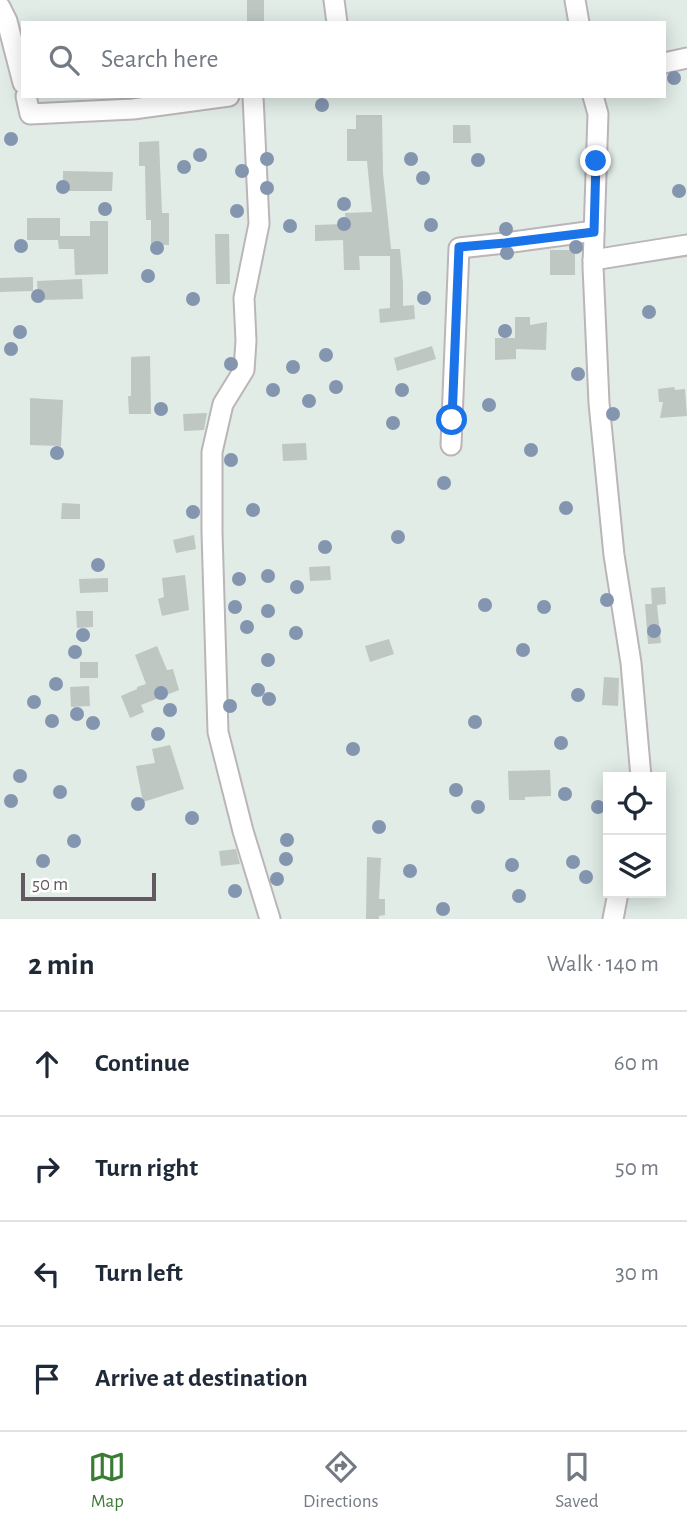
<!DOCTYPE html>
<html lang="en">
<head>
<meta charset="utf-8">
<style>
  body { margin:0; font-family:"Alegreya Sans",sans-serif; background:#f2f2f3; color:#1f2937 }
  .controls { position:absolute; right:21px; bottom:21px; display:grid; overflow:hidden; border-radius:0px; box-shadow:0 4px 18px #0003 }
  .controls button { width:63px; height:63px; display:grid; place-items:center; padding:0; border:0; border-bottom:2px solid #e0e1e3; background:#fff; color:#1f2937; font:35px sans-serif }
  .scale { position:absolute; left:21px; bottom:18px; width:135px; box-sizing:border-box; padding-left:7px; border:4px solid #625a60; border-top:0; font-size:19px; line-height:24px; white-space:nowrap; color:#625a60; -webkit-text-stroke:5px #fff; paint-order:stroke }
  .stop { position:absolute; width:21px; height:21px; margin:-16px; border:5px solid #1a73e8; border-radius:50%; background:#fff }
  .stop.end { background:#1a73e8; border-color:#fff; box-shadow:0 2px 7px #0008 }
  .list { margin:0; padding:0; list-style:none }
  h2 { display:flex; justify-content:space-between; align-items:center; height:91px; margin:0; padding:0 28px; font-size:30px }
  h2 small { font-size:23px; font-weight:400; color:#747a83 }
  .list li { display:grid; grid-template-columns:46px 1fr auto; gap:21px; align-items:center; box-sizing:border-box; height:105px; padding:0 28px; border-top:2px solid #e0e1e3 }
  .list b { display:block; font-size:26px; white-space:nowrap }
  .list em { font-size:23px; font-style:normal; color:#747a83 }
  .icon { flex:none; width:38px; height:38px; fill:none; stroke:currentColor; stroke-width:2; stroke-linecap:round; stroke-linejoin:round }
  .map { position:relative; flex:none; width:687px; height:919px; overflow:hidden }
  .search { position:absolute; background:#fff; box-shadow:0 4px 18px #0003; left:21px; right:21px; top:21px; height:77px; display:flex; align-items:center; gap:18px; box-sizing:border-box; padding:0 24px; border-radius:0px; color:#747a83; font-size:26px }
  .sheet { height:511px; background:#fff }
  nav { display:flex; justify-content:space-around; align-items:center; box-sizing:border-box; height:98px; border-top:2px solid #e0e1e3; background:#fff; font-size:19px; color:#747a83 }
  nav a { display:grid; justify-items:center; gap:4px }
  nav .on { color:#3b7c35 }
  .map>svg:first-child { display:block }
  .building { fill:#bec7c2 }
  .lines { fill:none; stroke-linecap:round; stroke-linejoin:round }
  .minor-casing { stroke:#bbb4b9; stroke-width:23 }
  .minor { stroke:#fff; stroke-width:19 }
  .tree { fill:#8495b0 }
  .route { stroke:#1a73e8; stroke-width:9 }
</style>
</head>
<body>
<div class="map">
<svg width="687" height="919" viewBox="0 0 687 919">
  <rect width="100%" height="100%" fill="#e1ece6"/>
  <g class="building">
    <rect x="247" y="0" width="17" height="23"/>
    <path d="M356,115H382L383,173L391,249H400L403,283V306L414,305L415,319L380,323L379,309L390,308V256H359L360,270H344L343,240L315,241V225L346,224L345,213L372,212L367,161H347V129H356Z"/>
    <path d="M453,125H470L471,143H453Z"/>
    <path d="M159,141L162,213H169V245H151V220H146L145,166H139V142Z"/>
    <path d="M63,171L113,172L112,191H63Z"/>
    <path d="M27,218H60V236H90V221H108V274L75,275L74,249H59L58,240H27Z"/>
    <path d="M215,234H229L230,284H216Z"/>
    <rect x="550" y="250" width="25" height="25"/>
    <path d="M33,277V291L0,292V278Z"/>
    <path d="M82,279L83,299L38,300L37,281Z"/>
    <path d="M515,317H530V325L547,322L546,350L516,349V359L495,360V338H515Z"/>
    <path d="M432,346L436,359L397,371L394,358Z"/>
    <path d="M150,356L151,414H129L128,396H131V357Z"/>
    <path d="M674,387L675,390L685,389L687,416L660,418L663,402H659L658,389Z"/>
    <path d="M30,398L63,400L61,446L30,445Z"/>
    <path d="M207,413L204,430L184,431L183,414Z"/>
    <path d="M306,443L307,460L283,461L282,444Z"/>
    <path d="M62,503L80,504V519H61Z"/>
    <path d="M194,535L196,549L176,553L173,540Z"/>
    <path d="M330,566L331,580L310,581L309,567Z"/>
    <path d="M185,575L189,610L162,616L158,599L164,597L162,578Z"/>
    <path d="M108,578V592L80,593L79,579Z"/>
    <path d="M665,587L666,604L657,605L661,643L648,644L645,604H652L651,588Z"/>
    <path d="M76,611H93V627L77,628Z"/>
    <path d="M389,639L394,654L370,662L365,646Z"/>
    <path d="M157,646L167,670L173,669L179,690L141,705L144,712L130,718L121,696L137,689V687L146,684L135,655Z"/>
    <rect x="80" y="662" width="18" height="16"/>
    <path d="M604,677L619,678L618,706L602,705Z"/>
    <path d="M89,686L90,706L71,707L70,687Z"/>
    <path d="M170,745L184,789L143,802L136,766L155,763L152,749Z"/>
    <path d="M550,770L551,796L525,797V800H509L508,771Z"/>
    <path d="M236,849L240,864L221,866L219,851Z"/>
    <path d="M367,857L381,858L379,899H385V915L379,916V919H366Z"/>
  </g>
  <g class="lines">
    <g class="minor-casing">
      <g id="minor">
        <path d="M334,0L337,23"/>
        <path d="M575,0L579,23"/>
        <path d="M0,7L7,21L23,83"/>
        <path d="M664,63L687,58"/>
        <path d="M26,96L30,114L133,109L229,96"/>
        <path d="M253,96L259,224L244,298L246,341L244,370L223,404L212,452V532L218,732L243,831L270,919"/>
        <path d="M593,96L598,114L593,266L599,403L614,555L631,663L641,777"/>
        <path d="M593,260L687,245"/>
        <path d="M451,445L459,248L505,243L594,231"/>
        <path d="M613,919L618,893"/>
      </g>
    </g>
    <use href="#minor" class="minor"/>
  </g>
  <g class="tree">
    <circle cx="674" cy="78" r="7"/>
    <circle cx="322" cy="105" r="7"/>
    <circle cx="11" cy="139" r="7"/>
    <circle cx="200" cy="155" r="7"/>
    <circle cx="267" cy="159" r="7"/>
    <circle cx="411" cy="159" r="7"/>
    <circle cx="478" cy="160" r="7"/>
    <circle cx="184" cy="167" r="7"/>
    <circle cx="242" cy="171" r="7"/>
    <circle cx="423" cy="178" r="7"/>
    <circle cx="63" cy="187" r="7"/>
    <circle cx="267" cy="188" r="7"/>
    <circle cx="679" cy="191" r="7"/>
    <circle cx="344" cy="204" r="7"/>
    <circle cx="105" cy="209" r="7"/>
    <circle cx="237" cy="211" r="7"/>
    <circle cx="344" cy="224" r="7"/>
    <circle cx="431" cy="225" r="7"/>
    <circle cx="290" cy="226" r="7"/>
    <circle cx="506" cy="229" r="7"/>
    <circle cx="21" cy="246" r="7"/>
    <circle cx="576" cy="247" r="7"/>
    <circle cx="157" cy="248" r="7"/>
    <circle cx="507" cy="253" r="7"/>
    <circle cx="148" cy="276" r="7"/>
    <circle cx="38" cy="296" r="7"/>
    <circle cx="424" cy="298" r="7"/>
    <circle cx="193" cy="299" r="7"/>
    <circle cx="649" cy="312" r="7"/>
    <circle cx="505" cy="331" r="7"/>
    <circle cx="20" cy="332" r="7"/>
    <circle cx="11" cy="349" r="7"/>
    <circle cx="326" cy="355" r="7"/>
    <circle cx="231" cy="364" r="7"/>
    <circle cx="293" cy="367" r="7"/>
    <circle cx="578" cy="374" r="7"/>
    <circle cx="336" cy="387" r="7"/>
    <circle cx="273" cy="390" r="7"/>
    <circle cx="402" cy="390" r="7"/>
    <circle cx="309" cy="401" r="7"/>
    <circle cx="489" cy="405" r="7"/>
    <circle cx="161" cy="409" r="7"/>
    <circle cx="613" cy="414" r="7"/>
    <circle cx="393" cy="423" r="7"/>
    <circle cx="531" cy="450" r="7"/>
    <circle cx="57" cy="453" r="7"/>
    <circle cx="231" cy="460" r="7"/>
    <circle cx="444" cy="483" r="7"/>
    <circle cx="566" cy="508" r="7"/>
    <circle cx="253" cy="510" r="7"/>
    <circle cx="193" cy="512" r="7"/>
    <circle cx="398" cy="537" r="7"/>
    <circle cx="325" cy="547" r="7"/>
    <circle cx="98" cy="565" r="7"/>
    <circle cx="268" cy="576" r="7"/>
    <circle cx="239" cy="579" r="7"/>
    <circle cx="297" cy="587" r="7"/>
    <circle cx="607" cy="600" r="7"/>
    <circle cx="485" cy="605" r="7"/>
    <circle cx="235" cy="607" r="7"/>
    <circle cx="544" cy="607" r="7"/>
    <circle cx="268" cy="611" r="7"/>
    <circle cx="247" cy="627" r="7"/>
    <circle cx="654" cy="631" r="7"/>
    <circle cx="296" cy="633" r="7"/>
    <circle cx="83" cy="635" r="7"/>
    <circle cx="523" cy="650" r="7"/>
    <circle cx="75" cy="652" r="7"/>
    <circle cx="268" cy="660" r="7"/>
    <circle cx="56" cy="684" r="7"/>
    <circle cx="258" cy="690" r="7"/>
    <circle cx="161" cy="693" r="7"/>
    <circle cx="578" cy="695" r="7"/>
    <circle cx="269" cy="699" r="7"/>
    <circle cx="34" cy="702" r="7"/>
    <circle cx="230" cy="706" r="7"/>
    <circle cx="170" cy="710" r="7"/>
    <circle cx="77" cy="714" r="7"/>
    <circle cx="52" cy="721" r="7"/>
    <circle cx="475" cy="722" r="7"/>
    <circle cx="93" cy="723" r="7"/>
    <circle cx="158" cy="734" r="7"/>
    <circle cx="561" cy="743" r="7"/>
    <circle cx="353" cy="749" r="7"/>
    <circle cx="20" cy="776" r="7"/>
    <circle cx="456" cy="790" r="7"/>
    <circle cx="60" cy="792" r="7"/>
    <circle cx="565" cy="794" r="7"/>
    <circle cx="11" cy="801" r="7"/>
    <circle cx="138" cy="804" r="7"/>
    <circle cx="478" cy="807" r="7"/>
    <circle cx="598" cy="807" r="7"/>
    <circle cx="192" cy="818" r="7"/>
    <circle cx="379" cy="827" r="7"/>
    <circle cx="287" cy="840" r="7"/>
    <circle cx="74" cy="841" r="7"/>
    <circle cx="286" cy="859" r="7"/>
    <circle cx="43" cy="861" r="7"/>
    <circle cx="573" cy="862" r="7"/>
    <circle cx="512" cy="865" r="7"/>
    <circle cx="410" cy="871" r="7"/>
    <circle cx="586" cy="877" r="7"/>
    <circle cx="277" cy="879" r="7"/>
    <circle cx="235" cy="891" r="7"/>
    <circle cx="519" cy="896" r="7"/>
    <circle cx="443" cy="909" r="7"/>
  </g>
  <g class="lines">
    <path class="route" d="M452,420L459,247L505,243L594,232L596,161"/>
  </g>
</svg>
<div class="controls">
<button><svg class="icon" aria-label="locate" viewBox="0 0 24 24"><circle cx="12" cy="12" r="6"/><path d="M12 2v4M12 18v4M2 12h4M18 12h4"/></svg></button>
<button><svg class="icon" aria-label="layers" viewBox="0 0 24 24"><path d="M12 4l9 5-9 5-9-5zM3 14l9 5 9-5"/></svg></button>
</div>
<div class="scale">50 m</div>
<div class="stop" style="left:452px;top:420px"></div>
<div class="stop end" style="left:596px;top:161px"></div>
<div class="search"><svg class="icon" aria-label="search" viewBox="0 0 24 24"><circle cx="10" cy="10" r="6"/><path d="M15 15l6 6"/></svg>Search here</div>
</div>
<section class="sheet">
<h2>2 min<small>Walk · 140 m</small></h2>
<ul class="list">
<li><svg class="icon" aria-label="ahead" viewBox="0 0 24 24"><path d="M12 20V5M6 11l6-6 6 6"/></svg><div><b>Continue</b></div><em>60 m</em></li>
<li><svg class="icon" aria-label="right" viewBox="0 0 24 24"><path d="M7 20v-9h11M14 6l5 5-5 5"/></svg><div><b>Turn right</b></div><em>50 m</em></li>
<li><svg class="icon" aria-label="left" viewBox="0 0 24 24"><path d="M17 20v-9H6M10 6l-5 5 5 5"/></svg><div><b>Turn left</b></div><em>30 m</em></li>
<li><svg class="icon" aria-label="arrive" viewBox="0 0 24 24"><path d="M6 21V4h12l-3 4 3 4H6"/></svg><div><b>Arrive at destination</b></div></li>
</ul>
</section>
<nav>
<a class="on"><svg class="icon" aria-label="map" viewBox="0 0 24 24"><path d="M3 6l6-2 6 2 6-2v14l-6 2-6-2-6 2zM9 4v14M15 6v14"/></svg>Map</a>
<a><svg class="icon" aria-label="directions" viewBox="0 0 24 24"><path d="M12 3l9 9-9 9-9-9zM9 14v-3h6M13 9l2 2-2 2"/></svg>Directions</a>
<a><svg class="icon" aria-label="saved" viewBox="0 0 24 24"><path d="M7 4h10v16l-5-4-5 4z"/></svg>Saved</a>
</nav>
</body>
</html>
